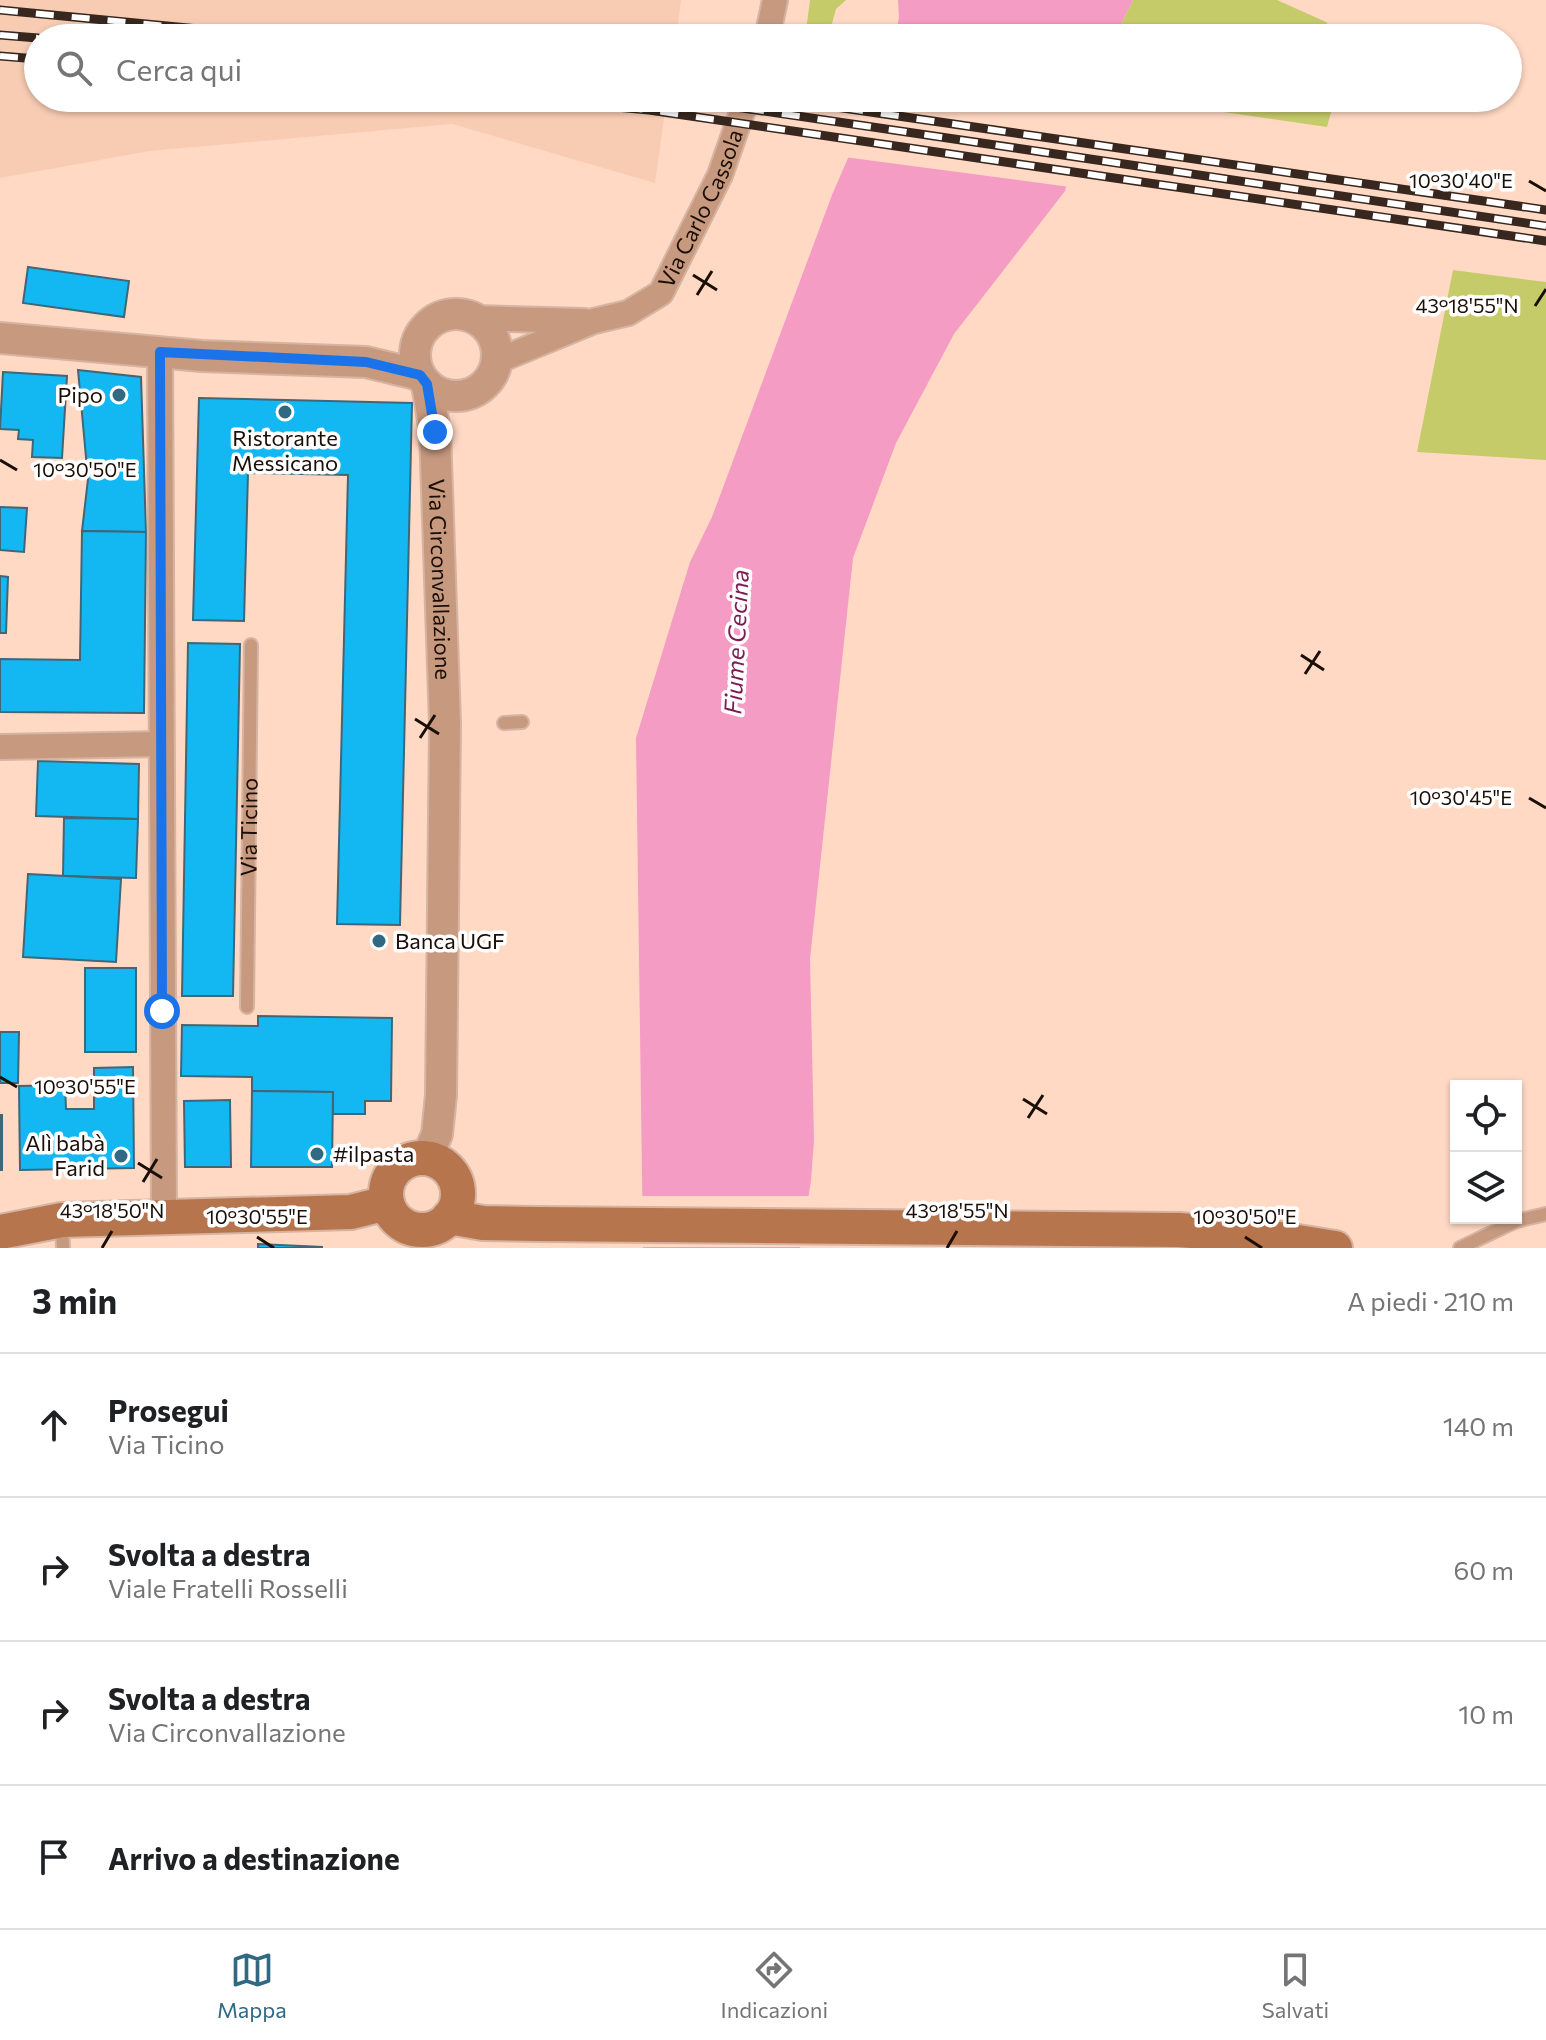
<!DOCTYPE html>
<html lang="it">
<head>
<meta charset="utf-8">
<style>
  body { margin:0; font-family:Commissioner,sans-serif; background:#f2f2f2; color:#202124 }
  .controls { position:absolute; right:24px; bottom:24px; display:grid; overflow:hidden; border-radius:0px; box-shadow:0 2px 6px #0004 }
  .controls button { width:72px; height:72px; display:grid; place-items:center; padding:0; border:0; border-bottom:2px solid #e0e0e0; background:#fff; color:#202124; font:40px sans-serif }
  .stop { position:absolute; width:24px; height:24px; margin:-18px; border:6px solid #1a73e8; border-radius:50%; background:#fff }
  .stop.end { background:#1a73e8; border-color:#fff; box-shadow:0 2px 8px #0008 }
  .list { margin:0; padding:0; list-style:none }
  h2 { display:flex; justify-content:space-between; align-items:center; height:104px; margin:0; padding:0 32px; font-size:34px }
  h2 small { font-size:26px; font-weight:400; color:#757577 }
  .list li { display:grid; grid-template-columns:52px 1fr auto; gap:24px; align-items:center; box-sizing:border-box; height:144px; padding:0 32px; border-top:2px solid #e0e0e0 }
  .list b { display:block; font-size:30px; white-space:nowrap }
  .list p { margin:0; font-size:26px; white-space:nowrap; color:#757577 }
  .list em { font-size:26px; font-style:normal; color:#757577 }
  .icon { flex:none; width:44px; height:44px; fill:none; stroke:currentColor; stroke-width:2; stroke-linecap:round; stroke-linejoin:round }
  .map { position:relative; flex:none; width:1546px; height:1248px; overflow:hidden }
  .search { position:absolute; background:#fff; box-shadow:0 2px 6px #0004; left:24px; right:24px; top:24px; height:88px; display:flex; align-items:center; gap:20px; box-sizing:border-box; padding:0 28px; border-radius:44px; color:#757577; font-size:30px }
  .sheet { height:680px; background:#fff }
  nav { display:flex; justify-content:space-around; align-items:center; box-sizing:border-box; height:112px; border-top:2px solid #e0e0e0; background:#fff; font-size:22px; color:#757577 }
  nav a { display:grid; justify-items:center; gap:4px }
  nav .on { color:#316983 }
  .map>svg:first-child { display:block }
  .built { fill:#f8ccb3 }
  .green { fill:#c6cb6a }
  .water { fill:#f49cc4 }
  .pier { fill:#ffd9c4 }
  .building { fill:#13b8f3; stroke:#416678; stroke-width:2 }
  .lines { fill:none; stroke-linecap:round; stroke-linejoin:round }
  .service-casing { stroke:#d6b4a2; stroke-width:16 }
  .minor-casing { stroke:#d6b4a2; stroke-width:28 }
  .tertiary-casing { stroke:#d6b4a2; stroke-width:34 }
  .secondary-casing { stroke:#d6b4a2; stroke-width:38 }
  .service { stroke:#c79a80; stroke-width:12 }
  .minor { stroke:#c79a80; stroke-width:24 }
  .tertiary { stroke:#c79a80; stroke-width:30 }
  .secondary { stroke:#b7754e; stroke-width:34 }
  .rail-casing { stroke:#37271e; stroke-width:9 }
  .rail { stroke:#fff; stroke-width:6; stroke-dasharray:18; stroke-linecap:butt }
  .route { stroke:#1a73e8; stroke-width:10 }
  .ticks { fill:none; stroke:#1b0e07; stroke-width:3 }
  .poi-dot { fill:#316983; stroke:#fff; stroke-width:3 }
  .labels { text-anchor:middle; stroke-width:7; stroke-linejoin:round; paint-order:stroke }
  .street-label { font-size:22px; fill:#1b0e07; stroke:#fff }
  .poi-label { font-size:22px; fill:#1b0e07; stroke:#fff; text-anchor:end }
  .water-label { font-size:24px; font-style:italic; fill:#7c1c52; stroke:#fff }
  .ticks-label { font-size:20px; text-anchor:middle; fill:#1b0e07; stroke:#fff; stroke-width:7; stroke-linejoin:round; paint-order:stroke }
</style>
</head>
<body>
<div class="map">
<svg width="1546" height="1248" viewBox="0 0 1546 1248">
  <rect width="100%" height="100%" fill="#ffd9c4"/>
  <path class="built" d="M0,0H681L676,38H38V98H667L655,183L452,124L150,151L0,178Z"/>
  <g class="green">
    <path d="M810,0H846L836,9L828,38H805Z"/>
    <path d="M1133,0H1277L1326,22L1339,38H1114Z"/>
    <path d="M1126,98H1335L1327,127Z"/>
    <path d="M1453,270L1546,282V460L1417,452Z"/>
  </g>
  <g class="water">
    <path d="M898,0H1133L1114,38H894L899,18Z"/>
    <path d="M874,98H1090L1065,191L954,334L896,443L853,558L810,959L814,1140L811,1181L800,1248H643L636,738L690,562L712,517L832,195Z"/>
  </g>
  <g class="pier">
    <path d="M869,98H1065L1093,102L1070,187L844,157Z"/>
    <path d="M639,1196H813L804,1247H639Z"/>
  </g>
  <g class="building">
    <path d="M28,267L129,281L124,317L23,303Z"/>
    <path d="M78,370L141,377L146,532L82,531L88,479Z"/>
    <path d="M3,372L67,376L62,458L32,457L33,440L18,439L19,430L0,429Z"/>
    <path d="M199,398L412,403L400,925L337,924L348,475L248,473L244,621L193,620Z"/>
    <path d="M0,507L27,508L24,552L0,550Z"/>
    <path d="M82,531L146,532L144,713L0,712V659L80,660Z"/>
    <path d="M0,576L8,577L6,633H0Z"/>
    <path d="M188,643L240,644L233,996H182Z"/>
    <path d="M38,761L139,764L138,819L36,816Z"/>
    <path d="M64,818L138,819L136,878L63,876Z"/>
    <path d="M28,874L121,879L116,962L23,957Z"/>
    <rect x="85" y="968" width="51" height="84"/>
    <path d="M258,1016L392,1018L391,1101H365V1114H333V1092L252,1091V1077L181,1076L182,1025L258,1026Z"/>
    <path d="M0,1032H19L18,1083H0Z"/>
    <path d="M133,1067L134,1168L20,1170L19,1086L65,1085L66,1109H94V1068Z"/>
    <path d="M252,1091L333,1092L332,1167H251Z"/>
    <path d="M230,1100L231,1167H185L184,1101Z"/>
    <rect x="0" y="1115" width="2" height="55"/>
    <path d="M258,1244L322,1247V1248H258Z"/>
  </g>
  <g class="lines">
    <g class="service-casing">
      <g id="service">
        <path d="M504,723L522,722"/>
        <path id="s1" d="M247,1007L251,645"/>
        <path d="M62,1223L63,1248"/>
        <path d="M1460,1248L1516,1221L1546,1214"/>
      </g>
    </g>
    <g class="minor-casing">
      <g id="minor">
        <path d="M767,38L775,0"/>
        <path d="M474,318L584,321"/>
        <path d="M160,352L164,1216"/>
        <path id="s2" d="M497,361L594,321L628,313L661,293L720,175L747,98"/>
        <path d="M0,747L160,744"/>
      </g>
    </g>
    <g class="tertiary-casing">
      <g id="tertiary">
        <circle cx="456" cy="355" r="41"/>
        <path d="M0,338L202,356L366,362L420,375"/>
        <path id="s3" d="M427,384L435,432L445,724L441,1095L437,1134L427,1158"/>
      </g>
    </g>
    <g class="secondary-casing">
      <g id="secondary">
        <circle cx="422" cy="1194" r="36"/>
        <path d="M449,1217L483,1223L538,1224L1179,1230L1273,1238L1335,1248"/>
        <path d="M0,1232L62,1220L351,1212L387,1203"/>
      </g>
    </g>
    <use href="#service" class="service"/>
    <use href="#minor" class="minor"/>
    <use href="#tertiary" class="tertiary"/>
    <use href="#secondary" class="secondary"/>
    <g class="rail-casing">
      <g id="rail">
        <path d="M0,10L292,38"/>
        <path d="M0,35L38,38"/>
        <path d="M0,56L38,59"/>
        <path d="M517,98L649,110L1546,241"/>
        <path d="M675,98L1546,226"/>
        <path d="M774,98L1546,210"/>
      </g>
    </g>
    <use href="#rail" class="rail"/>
  </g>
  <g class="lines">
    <path class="route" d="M162,1011L160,352L366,362L420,375L427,384L435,432"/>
  </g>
  <path class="ticks" d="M1529,181L1546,191M693,275L717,290M697,295L712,271M1535,306L1546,289M0,460L17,470M1301,655L1324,670M1305,674L1320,651M415,719L439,734M420,738L435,715M1529,798L1546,808M0,1077L17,1087M1023,1099L1047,1114M1028,1118L1043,1095M138,1163L162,1178M143,1182L157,1159M257,1237L274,1248M1245,1237L1262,1248M102,1248L112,1231M947,1248L957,1231"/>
  <g class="poi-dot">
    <circle cx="119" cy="395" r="8"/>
    <circle cx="285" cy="412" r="8"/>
    <circle cx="379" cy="941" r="8"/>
    <circle cx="317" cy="1154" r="8"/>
    <circle cx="121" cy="1156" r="8"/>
  </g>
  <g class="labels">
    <g class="street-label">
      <text dy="8" stroke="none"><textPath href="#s2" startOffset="272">Via Carlo Cassola</textPath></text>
      <text dy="8" stroke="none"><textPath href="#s3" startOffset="196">Via Circonvallazione</textPath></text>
      <text dy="8" stroke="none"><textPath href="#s1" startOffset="180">Via Ticino</textPath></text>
    </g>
    <g class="poi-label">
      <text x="103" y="403">Pipo</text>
      <text x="285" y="446" text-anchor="middle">Ristorante<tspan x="285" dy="25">Messicano</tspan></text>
      <text x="395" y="949" text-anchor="start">Banca UGF</text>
      <text x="105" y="1151">Alì babà<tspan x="105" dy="25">Farid</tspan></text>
      <text x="333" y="1162" text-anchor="start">#ilpasta</text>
    </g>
    <g class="water-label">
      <text transform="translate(737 642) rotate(-87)" y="8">Fiume Cecina</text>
    </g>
  </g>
  <g class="ticks-label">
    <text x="1461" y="188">10°30'40"E</text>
    <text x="1467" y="313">43°18'55"N</text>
    <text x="85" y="477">10°30'50"E</text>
    <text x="1461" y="805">10°30'45"E</text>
    <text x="85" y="1094">10°30'55"E</text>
    <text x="112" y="1218">43°18'50"N</text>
    <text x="957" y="1218">43°18'55"N</text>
    <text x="257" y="1224">10°30'55"E</text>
    <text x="1245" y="1224">10°30'50"E</text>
  </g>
</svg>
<div class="controls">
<button><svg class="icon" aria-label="locate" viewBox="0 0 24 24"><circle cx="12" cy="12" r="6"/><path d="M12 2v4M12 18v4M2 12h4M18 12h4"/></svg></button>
<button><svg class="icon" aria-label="layers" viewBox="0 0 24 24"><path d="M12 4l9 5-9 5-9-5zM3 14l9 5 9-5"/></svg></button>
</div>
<div class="stop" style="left:162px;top:1011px"></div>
<div class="stop end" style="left:435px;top:432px"></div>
<div class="search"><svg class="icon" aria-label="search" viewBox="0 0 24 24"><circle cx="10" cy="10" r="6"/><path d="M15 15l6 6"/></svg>Cerca qui</div>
</div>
<section class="sheet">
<h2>3 min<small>A piedi · 210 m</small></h2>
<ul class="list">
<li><svg class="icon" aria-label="ahead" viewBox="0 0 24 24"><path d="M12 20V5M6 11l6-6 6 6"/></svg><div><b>Prosegui</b><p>Via Ticino</p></div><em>140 m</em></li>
<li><svg class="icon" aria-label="right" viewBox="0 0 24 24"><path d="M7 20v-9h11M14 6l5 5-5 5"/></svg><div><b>Svolta a destra</b><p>Viale Fratelli Rosselli</p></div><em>60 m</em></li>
<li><svg class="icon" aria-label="right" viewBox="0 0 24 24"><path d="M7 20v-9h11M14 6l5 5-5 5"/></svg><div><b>Svolta a destra</b><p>Via Circonvallazione</p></div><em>10 m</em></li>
<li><svg class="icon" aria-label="arrive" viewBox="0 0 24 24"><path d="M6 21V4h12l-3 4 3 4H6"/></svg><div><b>Arrivo a destinazione</b></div></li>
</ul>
</section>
<nav>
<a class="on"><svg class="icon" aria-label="map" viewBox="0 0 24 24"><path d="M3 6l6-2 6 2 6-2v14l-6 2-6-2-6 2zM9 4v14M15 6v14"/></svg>Mappa</a>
<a><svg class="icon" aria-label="directions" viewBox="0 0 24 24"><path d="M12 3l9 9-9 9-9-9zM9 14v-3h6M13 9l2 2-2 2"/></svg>Indicazioni</a>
<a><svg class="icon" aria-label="saved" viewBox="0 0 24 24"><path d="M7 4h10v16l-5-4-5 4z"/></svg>Salvati</a>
</nav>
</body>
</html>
